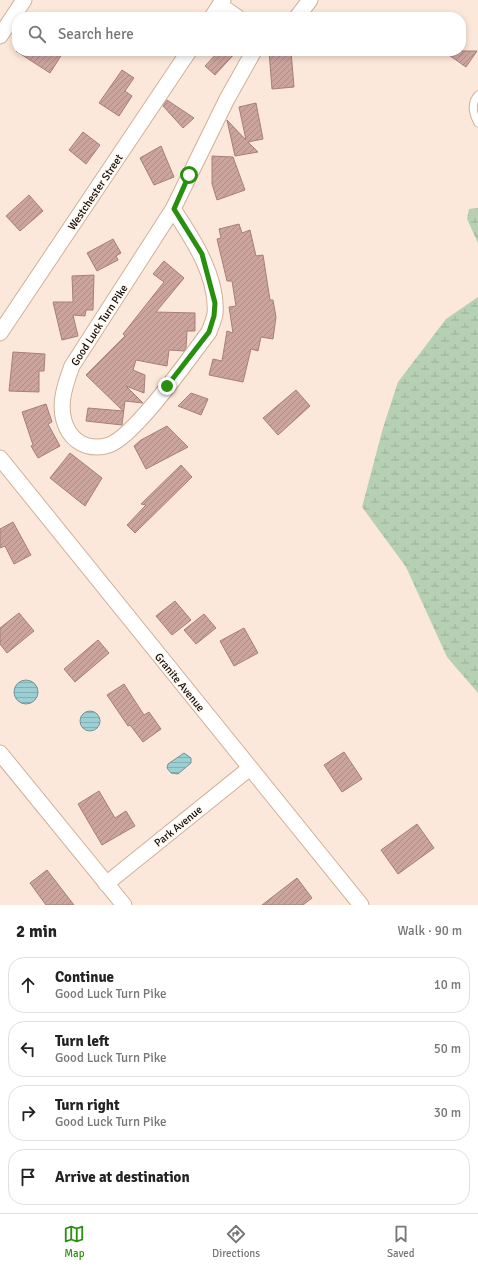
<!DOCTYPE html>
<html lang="en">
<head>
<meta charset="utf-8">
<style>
  body { margin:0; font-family:Signika,sans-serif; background:#f6f6f6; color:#222 }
  .stop { position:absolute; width:12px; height:12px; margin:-9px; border:3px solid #298f0f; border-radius:50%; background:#fff }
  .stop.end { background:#298f0f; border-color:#fff; box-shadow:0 1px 4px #0008 }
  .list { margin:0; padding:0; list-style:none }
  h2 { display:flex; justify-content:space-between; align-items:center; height:52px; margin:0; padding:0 16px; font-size:17px }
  h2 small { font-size:13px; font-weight:400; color:#767676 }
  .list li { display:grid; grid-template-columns:26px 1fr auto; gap:12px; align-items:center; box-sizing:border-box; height:56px; margin:0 8px 8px; padding:0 8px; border:1px solid #e0e0e0; border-radius:16px }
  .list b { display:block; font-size:15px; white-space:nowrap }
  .list p { margin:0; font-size:13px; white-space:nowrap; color:#767676 }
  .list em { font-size:13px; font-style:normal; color:#767676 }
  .icon { flex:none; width:22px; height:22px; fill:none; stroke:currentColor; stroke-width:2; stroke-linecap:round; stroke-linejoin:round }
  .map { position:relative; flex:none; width:478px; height:905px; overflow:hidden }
  .search { position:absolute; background:#fff; box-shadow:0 2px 6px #0003; left:12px; right:12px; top:12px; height:44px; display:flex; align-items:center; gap:10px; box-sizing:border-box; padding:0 14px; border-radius:16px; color:#767676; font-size:15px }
  .sheet { height:308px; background:#fff }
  nav { display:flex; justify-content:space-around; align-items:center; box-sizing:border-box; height:56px; border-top:1px solid #e0e0e0; background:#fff; font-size:11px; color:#767676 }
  nav a { display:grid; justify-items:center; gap:2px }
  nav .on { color:#298f0f }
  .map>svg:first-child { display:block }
  .wetland { fill:url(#wetland-marsh) }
  .water { fill:url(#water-rules); stroke:#729495 }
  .building { fill:url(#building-hatch); stroke:#a57f7a }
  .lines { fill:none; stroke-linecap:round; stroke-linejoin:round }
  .service-casing { stroke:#cfb098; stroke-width:9 }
  .minor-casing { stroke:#cfb098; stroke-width:17 }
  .service { stroke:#fff; stroke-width:7 }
  .minor { stroke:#fff; stroke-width:15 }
  .route { stroke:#298f0f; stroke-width:5 }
  .labels { text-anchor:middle; stroke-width:3; stroke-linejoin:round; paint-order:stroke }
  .street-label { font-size:11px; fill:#130903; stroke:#fff8f3 }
</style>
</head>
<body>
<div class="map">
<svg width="478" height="905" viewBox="0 0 478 905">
  <defs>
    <pattern id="wetland-marsh" width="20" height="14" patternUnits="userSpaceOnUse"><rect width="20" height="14" fill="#b5d0b4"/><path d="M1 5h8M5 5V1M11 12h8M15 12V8" fill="none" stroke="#9bb199"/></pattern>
    <pattern id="water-rules" width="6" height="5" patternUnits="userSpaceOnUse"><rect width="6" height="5" fill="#9acfd4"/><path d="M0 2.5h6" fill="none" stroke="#84b0b4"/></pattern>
    <pattern id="building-hatch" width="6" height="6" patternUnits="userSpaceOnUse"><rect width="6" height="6" fill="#cca49e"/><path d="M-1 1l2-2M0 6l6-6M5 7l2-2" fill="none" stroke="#ae8c86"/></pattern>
  </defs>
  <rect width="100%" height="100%" fill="#fce8da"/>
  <g class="wetland">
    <path d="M478,208V243L467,219L469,209Z"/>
    <path d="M478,297V693L447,657L406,567L362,507L383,428L398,382L446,319Z"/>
  </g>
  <g class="water">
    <circle cx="26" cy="692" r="12"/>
    <circle cx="90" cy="721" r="10"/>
    <path d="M184,753L191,758V763L178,774L171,773L167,768L168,764Z"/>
  </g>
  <g class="building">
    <path d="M16,51H64L50,73Z"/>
    <path d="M219,51H237L215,75L205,66Z"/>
    <path d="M269,51H291L294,87L272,89Z"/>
    <path d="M443,51H477L466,67Z"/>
    <path d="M122,70L134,78L125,91L132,96L119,116L99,103Z"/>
    <path d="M167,100L194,118L183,128L163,106Z"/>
    <path d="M256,103L263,139L248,142L258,152L235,156L227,120L246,140L239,107Z"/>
    <path d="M83,132L100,145L86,164L69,150Z"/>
    <path d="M161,146L174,177L154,185L140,158Z"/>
    <path d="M212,156L233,157L245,190L217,200L212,184Z"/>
    <path d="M29,195L43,211L20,231L6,216Z"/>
    <path d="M239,224L242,233L250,230L256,256L263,255L270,300H273L276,317L273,339L261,337L258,351L251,349L243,382L209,375L213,359L222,361L227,331L233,333L229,307L236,306L232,281H227L217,239L221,238L219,229Z"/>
    <path d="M113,239L121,253L116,256L118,260L97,271L87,253Z"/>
    <path d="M164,261L184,278L156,312L195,313V331H187L186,348L184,351L169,350L167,366L136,360L133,370L145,375L144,393L126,386L143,403L125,401L122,425L86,421L88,408L123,411L86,375L125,336L123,334L164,282L153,274Z"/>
    <path d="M94,275L93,310H86L85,316L73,315L78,336L62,340L53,302H73L72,276Z"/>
    <path d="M13,352L45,354L44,371H39V392L9,391Z"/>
    <path d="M296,390L310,406L278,435L263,418Z"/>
    <path d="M191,393L208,399L201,415L178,406Z"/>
    <path d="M46,404L52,422L48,424L60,446L38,458L31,446L33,445L22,412Z"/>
    <path d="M167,426L188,447L146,469L134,446L141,440Z"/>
    <path d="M70,453L102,478L85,506L50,478Z"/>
    <path d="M181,465L192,477L135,533L127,525L146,505L141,504Z"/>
    <path d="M13,522L31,555L14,564L5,546L0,548V529Z"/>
    <path d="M175,601L191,620L172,635L156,616Z"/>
    <path d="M19,613L34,631L7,653L0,644V628Z"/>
    <path d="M204,614L216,628L196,644L184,630Z"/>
    <path d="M244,628L258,653L234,666L220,641Z"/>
    <path d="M98,640L109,653L75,682L64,669Z"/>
    <path d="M124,684L144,715L149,712L161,729L143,742L130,725L128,726L107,695Z"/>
    <path d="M344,752L362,779L342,792L324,765Z"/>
    <path d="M99,791L115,818L126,811L135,826L102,845L78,804Z"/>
    <path d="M417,824L434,848L398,874L381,850Z"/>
    <path d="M47,870L74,905H46L30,883Z"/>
    <path d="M297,878L312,898L303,905H262Z"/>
  </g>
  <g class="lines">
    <g class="service-casing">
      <path id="service" d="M478,95C470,104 473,114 478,123"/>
    </g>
    <g class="minor-casing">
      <g id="minor">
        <path d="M220,5L237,17"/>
        <path d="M212,17L223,0"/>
        <path d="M297,17L310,0"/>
        <path d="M0,36L24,0"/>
        <path d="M173,209C193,239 218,277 215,314C214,320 211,326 209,332C190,357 135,436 109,445C94,450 78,446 69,432C56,411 64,387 72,366L173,209L227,99L254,51"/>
        <path d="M0,333L189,51"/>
        <path d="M0,458L361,905"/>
        <path d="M0,753L124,905"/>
        <path d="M106,884L250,768"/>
      </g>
    </g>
    <use href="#service" class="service"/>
    <use href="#minor" class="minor"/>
  </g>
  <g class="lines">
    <path class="route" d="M167,386L209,332L214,316L215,303L202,254L174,209L189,175"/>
  </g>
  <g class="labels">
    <g class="street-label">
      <text transform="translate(95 192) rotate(-56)" y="4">Westchester Street</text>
      <text transform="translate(99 325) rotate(-57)" y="4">Good Luck Turn Pike</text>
      <text transform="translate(180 682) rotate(51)" y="4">Granite Avenue</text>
      <text transform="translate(178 826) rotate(-39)" y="4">Park Avenue</text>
    </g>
  </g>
</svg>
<div class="stop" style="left:189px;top:175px"></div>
<div class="stop end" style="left:167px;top:386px"></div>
<div class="search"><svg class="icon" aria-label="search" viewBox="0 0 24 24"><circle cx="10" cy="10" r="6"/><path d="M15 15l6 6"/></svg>Search here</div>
</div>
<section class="sheet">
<h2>2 min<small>Walk · 90 m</small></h2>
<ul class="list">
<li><svg class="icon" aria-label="ahead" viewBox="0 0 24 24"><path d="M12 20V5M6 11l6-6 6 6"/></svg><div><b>Continue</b><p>Good Luck Turn Pike</p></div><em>10 m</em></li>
<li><svg class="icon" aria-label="left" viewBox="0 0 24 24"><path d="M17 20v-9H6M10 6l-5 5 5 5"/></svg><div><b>Turn left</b><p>Good Luck Turn Pike</p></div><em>50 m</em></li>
<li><svg class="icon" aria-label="right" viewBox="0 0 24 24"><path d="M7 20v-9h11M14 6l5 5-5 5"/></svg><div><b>Turn right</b><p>Good Luck Turn Pike</p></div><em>30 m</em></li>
<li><svg class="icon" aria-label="arrive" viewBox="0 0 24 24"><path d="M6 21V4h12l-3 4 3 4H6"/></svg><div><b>Arrive at destination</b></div></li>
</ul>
</section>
<nav>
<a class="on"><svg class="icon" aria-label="map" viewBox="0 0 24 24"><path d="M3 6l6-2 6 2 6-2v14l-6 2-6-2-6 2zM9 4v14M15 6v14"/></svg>Map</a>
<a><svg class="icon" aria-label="directions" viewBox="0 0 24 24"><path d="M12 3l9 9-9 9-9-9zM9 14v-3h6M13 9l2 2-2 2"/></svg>Directions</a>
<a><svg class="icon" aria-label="saved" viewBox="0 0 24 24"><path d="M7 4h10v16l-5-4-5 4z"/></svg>Saved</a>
</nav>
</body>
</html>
